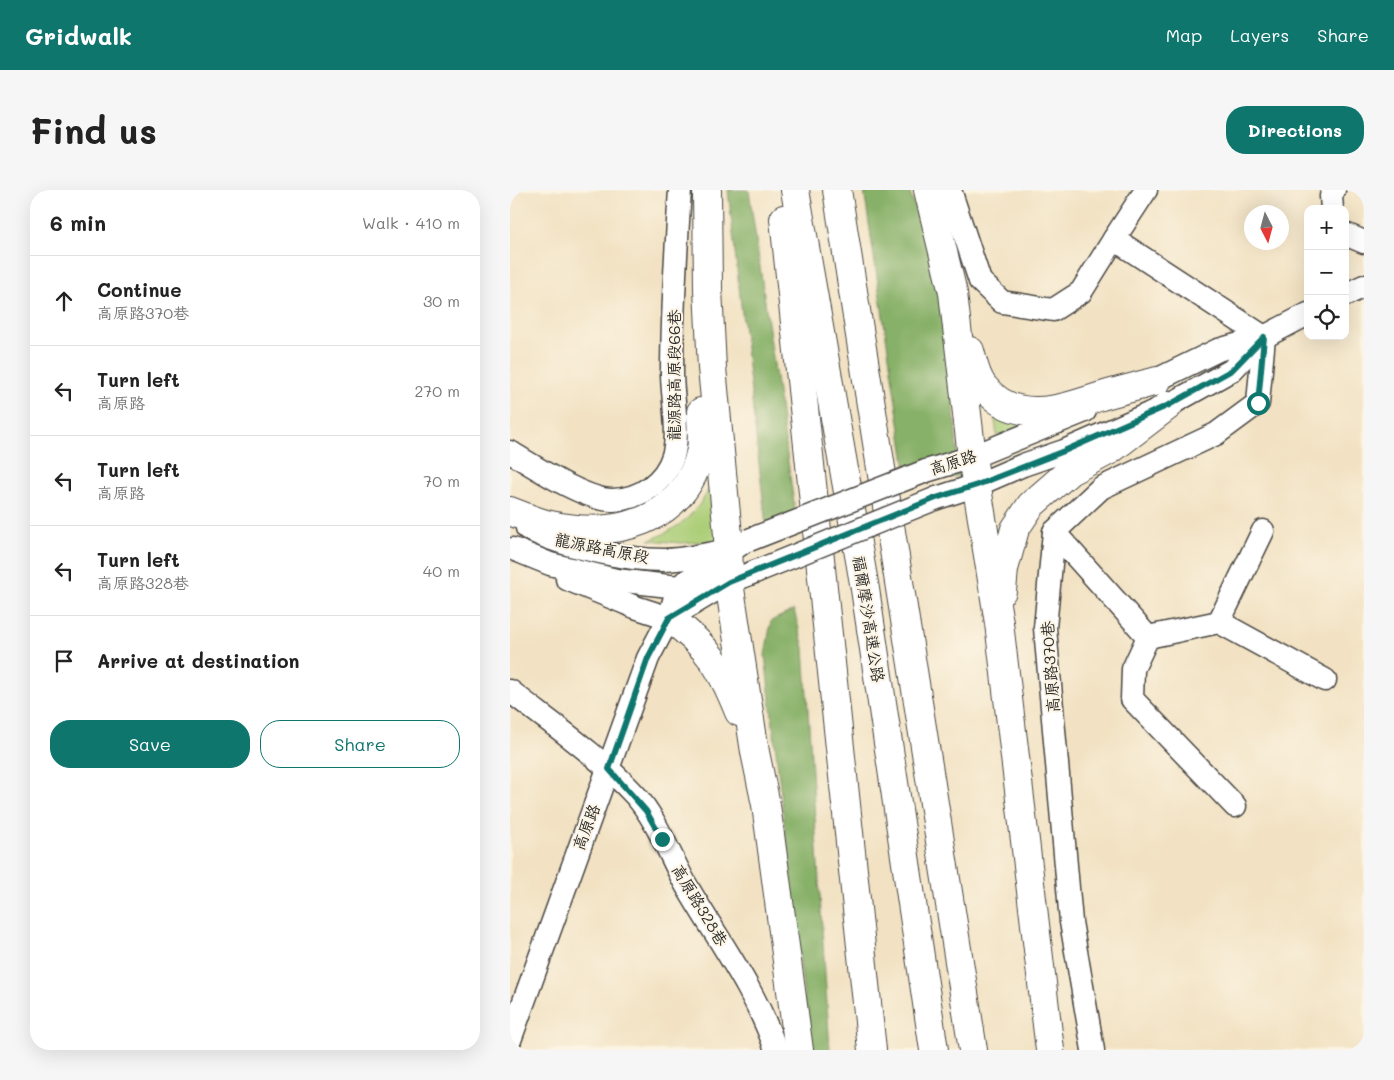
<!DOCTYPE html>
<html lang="en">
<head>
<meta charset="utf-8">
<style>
  body { margin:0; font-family:Mali,"LXGW WenKai TC",sans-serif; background:#f6f6f6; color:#222 }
  .controls { position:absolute; right:15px; top:15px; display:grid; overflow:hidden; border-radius:10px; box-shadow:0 5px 20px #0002 }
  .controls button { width:45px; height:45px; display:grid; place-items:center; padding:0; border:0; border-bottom:1px solid #e0e0e0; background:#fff; color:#222; font:25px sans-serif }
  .compass { position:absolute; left:734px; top:15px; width:45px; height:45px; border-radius:50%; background:#fff; box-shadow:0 5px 20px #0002; rotate:174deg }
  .stop { position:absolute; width:15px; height:15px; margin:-11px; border:4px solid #0f766e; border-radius:50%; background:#fff }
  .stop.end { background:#0f766e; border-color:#fff; box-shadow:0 1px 5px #0008 }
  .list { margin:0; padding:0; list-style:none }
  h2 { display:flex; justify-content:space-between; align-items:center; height:65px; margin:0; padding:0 20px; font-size:21px }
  h2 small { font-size:16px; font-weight:400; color:#767676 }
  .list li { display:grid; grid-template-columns:32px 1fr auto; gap:15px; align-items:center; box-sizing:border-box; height:90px; padding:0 20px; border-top:1px solid #e0e0e0 }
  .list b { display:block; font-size:19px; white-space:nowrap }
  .list p { margin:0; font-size:16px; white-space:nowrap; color:#767676 }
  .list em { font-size:16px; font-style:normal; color:#767676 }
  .actions { display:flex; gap:10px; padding:15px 20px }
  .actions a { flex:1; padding:11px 0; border:1px solid #0f766e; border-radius:20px; text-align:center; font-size:18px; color:#0f766e }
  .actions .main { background:#0f766e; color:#fff }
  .icon { flex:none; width:28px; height:28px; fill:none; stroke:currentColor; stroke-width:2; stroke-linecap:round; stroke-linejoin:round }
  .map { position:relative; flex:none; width:854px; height:860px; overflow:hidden; border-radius:20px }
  header { display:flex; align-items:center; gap:30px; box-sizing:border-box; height:70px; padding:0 25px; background:#0f766e; color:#fff }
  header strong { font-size:24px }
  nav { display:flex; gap:28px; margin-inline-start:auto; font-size:18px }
  .intro { display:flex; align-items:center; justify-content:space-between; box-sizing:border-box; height:120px; padding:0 30px }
  h1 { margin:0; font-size:35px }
  .button { padding:12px 22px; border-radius:20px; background:#0f766e; color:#fff; font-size:18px; font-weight:700 }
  main { display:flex; gap:30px; padding:0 30px }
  aside { flex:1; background:#fff; border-radius:20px; box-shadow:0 5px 20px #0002 }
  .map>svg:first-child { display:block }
  .green { fill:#aacd76; stroke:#6a7c50 }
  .forest { fill:#87b067; stroke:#596e49 }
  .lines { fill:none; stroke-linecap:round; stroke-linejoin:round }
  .minor-casing { stroke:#494642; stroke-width:25 }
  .highway-casing { stroke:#494642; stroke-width:30 }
  .minor { stroke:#fff; stroke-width:22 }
  .highway { stroke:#fff; stroke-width:28 }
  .minor-bridge-casing { stroke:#494642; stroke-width:25; stroke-linecap:butt }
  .minor-bridge { stroke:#fff; stroke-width:22 }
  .route { stroke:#0f766e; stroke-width:6 }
  .labels { text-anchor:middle; stroke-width:4; stroke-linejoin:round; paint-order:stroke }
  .street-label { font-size:16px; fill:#2b2b2b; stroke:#fcf5e5 }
</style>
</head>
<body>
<header>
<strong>Gridwalk</strong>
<nav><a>Map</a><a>Layers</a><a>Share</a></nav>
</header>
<div class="intro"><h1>Find us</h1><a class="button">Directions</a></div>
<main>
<aside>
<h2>6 min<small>Walk · 410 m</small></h2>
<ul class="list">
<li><svg class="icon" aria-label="ahead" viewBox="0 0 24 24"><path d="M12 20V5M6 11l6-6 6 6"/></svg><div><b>Continue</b><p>高原路370巷</p></div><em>30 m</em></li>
<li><svg class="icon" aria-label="left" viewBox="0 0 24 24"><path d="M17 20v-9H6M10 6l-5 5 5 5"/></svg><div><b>Turn left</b><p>高原路</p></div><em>270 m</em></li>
<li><svg class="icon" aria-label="left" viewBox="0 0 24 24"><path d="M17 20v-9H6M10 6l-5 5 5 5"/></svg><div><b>Turn left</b><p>高原路</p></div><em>70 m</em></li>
<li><svg class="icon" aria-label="left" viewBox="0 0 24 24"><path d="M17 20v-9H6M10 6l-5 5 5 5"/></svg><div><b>Turn left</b><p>高原路328巷</p></div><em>40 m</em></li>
<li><svg class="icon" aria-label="arrive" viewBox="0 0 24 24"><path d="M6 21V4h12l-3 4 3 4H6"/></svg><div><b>Arrive at destination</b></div></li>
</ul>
<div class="actions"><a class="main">Save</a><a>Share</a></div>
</aside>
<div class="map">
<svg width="854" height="860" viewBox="0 0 854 860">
  <rect width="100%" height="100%" fill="#fcf5e5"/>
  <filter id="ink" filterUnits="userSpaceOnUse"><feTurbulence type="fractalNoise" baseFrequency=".02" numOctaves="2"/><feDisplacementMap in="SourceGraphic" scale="10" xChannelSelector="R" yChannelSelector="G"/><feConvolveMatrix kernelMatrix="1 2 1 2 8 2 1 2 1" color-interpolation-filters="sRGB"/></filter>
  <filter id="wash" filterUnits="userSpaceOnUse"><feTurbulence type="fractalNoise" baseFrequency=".0096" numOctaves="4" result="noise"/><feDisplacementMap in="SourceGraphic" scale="20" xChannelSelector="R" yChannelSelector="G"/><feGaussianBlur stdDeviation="1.12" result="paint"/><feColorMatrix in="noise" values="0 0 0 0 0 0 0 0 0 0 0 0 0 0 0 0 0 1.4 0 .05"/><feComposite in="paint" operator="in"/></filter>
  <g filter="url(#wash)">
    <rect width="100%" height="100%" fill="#f2e2c3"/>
    <g class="green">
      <path d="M483,217L496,229L514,235L487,246Z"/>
      <path d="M202,291L208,351L171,353L139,350C168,340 192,320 202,291Z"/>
    </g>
    <g class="forest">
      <path d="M218,0H239L287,334L258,353Z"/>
      <path d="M354,0H399L436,114L449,286L398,293Z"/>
      <path d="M284,420L294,458L320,860H300L255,465L261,431Z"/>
    </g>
  </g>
  <g filter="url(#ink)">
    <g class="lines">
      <g class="minor-casing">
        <g id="minor">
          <path d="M440,0L470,91L492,112L543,120L571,102L604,49L754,147"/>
          <path d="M822,19L821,6L824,0"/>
          <path d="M835,44L854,52"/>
          <path d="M604,49L636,0"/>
          <path d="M835,105L854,96"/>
          <path d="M632,197L708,160L754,147L798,124"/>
          <path d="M0,262C24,276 76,311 103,310C130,309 155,292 163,266C170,243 162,207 162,183C162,122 166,61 170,0"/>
          <path d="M416,281L462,267L575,221"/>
          <path d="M427,308L467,295L513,275L554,261L659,215L722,180L753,147"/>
          <path d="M17,338C50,356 116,370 154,370C174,370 195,364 215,361"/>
          <path d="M544,342L638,447L623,479L622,509L725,616"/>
          <path d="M3,359L40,374L106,390L168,397L219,392"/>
          <path d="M57,389L125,417L159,428"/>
          <path d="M159,428L219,392L247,381"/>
          <path d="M709,432L753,341"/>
          <path d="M638,447L709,432L815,490"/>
          <path d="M0,501C42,534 88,565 125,605C149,632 161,670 179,700C210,753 246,801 266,860"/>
          <path d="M0,850L138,468L159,428L168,397L231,354"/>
          <path d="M583,860L561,732L535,438L544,342L591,298L706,244L748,213L754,147"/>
        </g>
      </g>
      <g class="highway-casing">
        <g id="highway">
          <path d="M197,0L198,99L202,178L218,345L219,392L245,562L256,615L289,860"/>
          <path d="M285,0L355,399L424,860"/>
          <path d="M327,0L463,860"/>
          <path d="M418,0L443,103L462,267L489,433L540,860"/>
          <path d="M274,29L362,860"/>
          <path d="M460,161C463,172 466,188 474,197C506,237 554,218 595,205C612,200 629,196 647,191"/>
          <path d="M0,321C13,326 26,332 40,335C104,349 175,333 191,260C193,249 191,234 191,222"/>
          <path d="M492,401L494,379L505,339L521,315L560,281L600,260L659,215"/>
          <path d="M159,428C199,457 211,477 229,522"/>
        </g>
      </g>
      <use href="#minor" class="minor"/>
      <use href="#highway" class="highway"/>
      <g class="minor-bridge-casing">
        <g id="minor-bridge">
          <path d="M239,350L416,281"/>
          <path d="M247,381L427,308"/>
        </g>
      </g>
      <use href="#minor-bridge" class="minor-bridge"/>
    </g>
  </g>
  <g class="lines" filter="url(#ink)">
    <path class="route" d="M152,649L136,621L99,579L138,468L159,428L219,392L426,308L467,295L554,261L659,215L722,180L754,147L748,213"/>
  </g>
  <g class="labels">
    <g class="street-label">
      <text transform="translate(164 185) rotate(-90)" y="6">龍源路高原段66巷</text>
      <text transform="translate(443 272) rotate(-18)" y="6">高原路</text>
      <text transform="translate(92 358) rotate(11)" y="6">龍源路高原段</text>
      <text transform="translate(359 429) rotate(81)" y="6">福爾摩沙高速公路</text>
      <text transform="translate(540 477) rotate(-94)" y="6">高原路370巷</text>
      <text transform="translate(76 637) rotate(-69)" y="6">高原路</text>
      <text transform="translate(190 715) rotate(59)" y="6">高原路328巷</text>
    </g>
  </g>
</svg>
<div class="controls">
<button>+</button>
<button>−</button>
<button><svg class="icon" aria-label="locate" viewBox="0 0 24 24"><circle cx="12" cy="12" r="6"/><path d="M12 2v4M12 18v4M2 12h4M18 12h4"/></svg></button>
</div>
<svg class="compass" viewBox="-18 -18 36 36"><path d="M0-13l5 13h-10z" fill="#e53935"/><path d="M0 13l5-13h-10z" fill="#767676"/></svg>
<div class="stop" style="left:748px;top:213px"></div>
<div class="stop end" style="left:152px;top:649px"></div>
</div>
</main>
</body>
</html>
